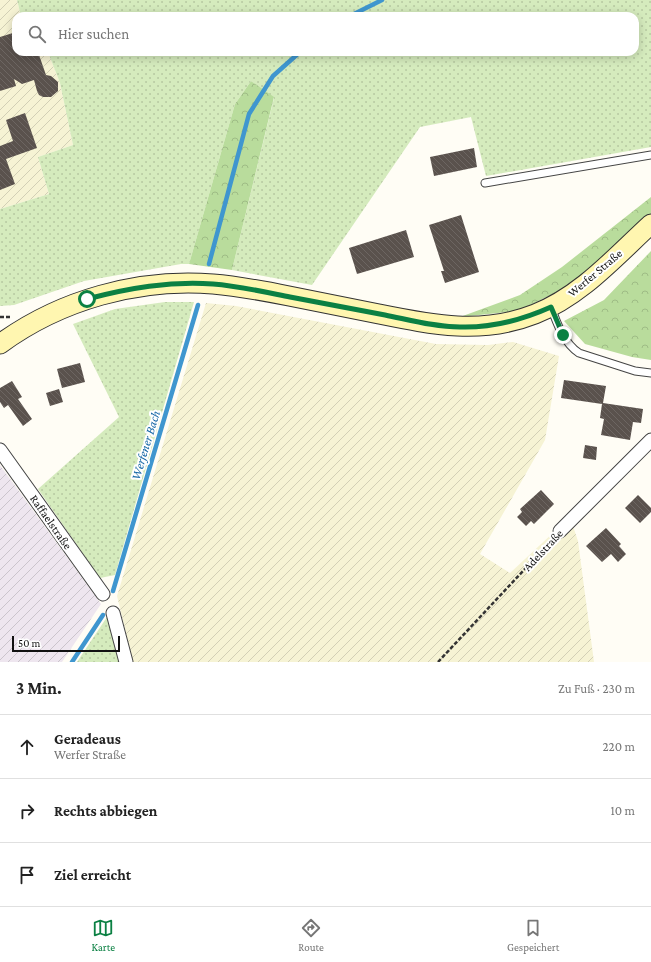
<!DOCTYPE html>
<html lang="de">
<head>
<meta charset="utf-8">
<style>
  body { margin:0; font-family:"Crimson Pro",serif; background:#f2f2f2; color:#222 }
  .scale { position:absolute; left:12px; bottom:10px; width:108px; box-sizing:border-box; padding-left:4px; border:2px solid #111; border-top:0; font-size:11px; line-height:14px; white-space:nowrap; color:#111; -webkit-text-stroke:3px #fff; paint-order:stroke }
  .stop { position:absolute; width:12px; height:12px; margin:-9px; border:3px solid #0b8043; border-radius:50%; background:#fff }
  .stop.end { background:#0b8043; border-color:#fff; box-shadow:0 1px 4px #0008 }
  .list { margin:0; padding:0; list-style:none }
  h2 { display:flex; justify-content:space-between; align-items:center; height:52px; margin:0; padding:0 16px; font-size:17px }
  h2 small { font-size:13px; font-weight:400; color:#767676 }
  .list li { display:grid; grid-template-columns:26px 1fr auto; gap:12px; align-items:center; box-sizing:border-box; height:64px; padding:0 16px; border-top:1px solid #e0e0e0 }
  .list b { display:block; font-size:15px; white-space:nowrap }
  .list p { margin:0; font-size:13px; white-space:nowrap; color:#767676 }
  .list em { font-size:13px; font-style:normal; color:#767676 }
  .icon { flex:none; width:22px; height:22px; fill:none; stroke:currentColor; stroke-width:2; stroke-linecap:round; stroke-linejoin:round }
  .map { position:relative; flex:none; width:651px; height:662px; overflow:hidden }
  .search { position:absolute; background:#fff; box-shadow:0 2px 10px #0003; left:12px; right:12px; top:12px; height:44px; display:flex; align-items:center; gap:10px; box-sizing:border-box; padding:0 14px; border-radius:12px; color:#767676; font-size:15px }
  .sheet { height:244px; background:#fff }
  nav { display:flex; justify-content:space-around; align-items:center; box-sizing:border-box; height:56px; border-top:1px solid #e0e0e0; background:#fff; font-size:11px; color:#767676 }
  nav a { display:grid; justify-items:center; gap:2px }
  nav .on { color:#0b8043 }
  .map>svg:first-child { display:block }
  .industrial { fill:url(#industrial-furrows) }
  .farmland { fill:url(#farmland-furrows) }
  .grass { fill:url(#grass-dots) }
  .forest { fill:url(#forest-crowns) }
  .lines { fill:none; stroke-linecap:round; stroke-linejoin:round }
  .stream { stroke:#3f96cf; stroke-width:4.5 }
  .building { fill:url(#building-back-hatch) }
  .lane-casing { stroke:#444; stroke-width:9 }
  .street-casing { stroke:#444; stroke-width:15 }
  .secondary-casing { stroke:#333; stroke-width:21 }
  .path { stroke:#333; stroke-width:2.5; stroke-dasharray:4 2; stroke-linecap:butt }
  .lane { stroke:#fff; stroke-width:7 }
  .street { stroke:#fff; stroke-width:13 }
  .secondary { stroke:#fff6b0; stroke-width:19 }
  .route { stroke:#0b8043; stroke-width:5 }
  .labels { text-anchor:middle; stroke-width:4; stroke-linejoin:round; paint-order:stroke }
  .street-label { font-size:12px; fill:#111; stroke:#fff }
  .water-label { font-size:13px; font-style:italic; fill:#1768a6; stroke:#fff }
</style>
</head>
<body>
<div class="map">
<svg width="651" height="662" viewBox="0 0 651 662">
  <defs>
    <pattern id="industrial-furrows" width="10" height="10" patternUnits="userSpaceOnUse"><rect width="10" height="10" fill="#eee6ef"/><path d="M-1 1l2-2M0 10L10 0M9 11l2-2" fill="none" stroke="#cbc4cc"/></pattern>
    <pattern id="farmland-furrows" width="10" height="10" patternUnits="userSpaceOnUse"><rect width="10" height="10" fill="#f6f3d4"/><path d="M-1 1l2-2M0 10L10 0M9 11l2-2" fill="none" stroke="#d2cfb5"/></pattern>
    <pattern id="grass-dots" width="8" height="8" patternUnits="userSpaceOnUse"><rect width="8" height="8" fill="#d5ebbd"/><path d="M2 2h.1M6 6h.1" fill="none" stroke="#b6c8a1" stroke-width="1.8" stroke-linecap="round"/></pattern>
    <pattern id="forest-crowns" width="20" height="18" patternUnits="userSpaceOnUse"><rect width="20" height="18" fill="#b9dc9c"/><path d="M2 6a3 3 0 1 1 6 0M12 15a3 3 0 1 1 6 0" fill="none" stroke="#9ebc85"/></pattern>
    <pattern id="building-back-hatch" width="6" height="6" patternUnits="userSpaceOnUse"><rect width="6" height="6" fill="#5a524d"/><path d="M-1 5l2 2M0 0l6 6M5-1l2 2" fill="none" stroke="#6d6662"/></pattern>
  </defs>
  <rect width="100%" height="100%" fill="#fffdf5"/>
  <path class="industrial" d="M0,465L101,604L62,662H0Z"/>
  <g class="farmland">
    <path d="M0,0H17L21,16H16V52H48L60,83L73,145L38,157L49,194L0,209Z"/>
    <path d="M206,303L236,306L436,344L488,345L513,342L559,356L545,440L480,554L510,573L570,517L578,541L594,662H133L117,596Z"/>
  </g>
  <g class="grass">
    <path d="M17,0H651V147L486,176L471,117L420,127L312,285L232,270L274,98L251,81L235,104L189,264H181L84,281L14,305L0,306V209L49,194L38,157L73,145L60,83L48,52H635V16H21Z"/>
    <path d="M165,302H194L115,575L100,578L38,489L119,417L73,324L115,309Z"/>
    <path d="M107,617L121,662H77Z"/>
  </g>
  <g class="forest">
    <path d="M251,81L274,97L232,270L189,264L235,104Z"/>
    <path d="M651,197V215L625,239L569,286L518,311L460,317L520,295L562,267Z"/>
    <path d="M651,251V360L632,357L585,344L564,321L604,300Z"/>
  </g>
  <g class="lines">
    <g class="stream">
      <path d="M350,16L382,0"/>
      <path d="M209,264L249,114L273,76L300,52"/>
      <path d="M113,591L198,305"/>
      <path d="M72,662L103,615"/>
    </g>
  </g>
  <g class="building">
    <path d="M16,32V52H38L46,75L51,76L58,82V91L51,97H43L39,95L37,91L34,80L22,84L14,79L16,86L0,91V37Z"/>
    <path d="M25,113L37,148L6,159L15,184L0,190V146L13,141L6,120Z"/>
    <path d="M474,148L477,167L434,176L430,157Z"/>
    <path d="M461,215L479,272L445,283L441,271H444L429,225Z"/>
    <path d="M406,230L414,257L357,274L349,248Z"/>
    <path d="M80,363L85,382L62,388L57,369Z"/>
    <path d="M564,380L606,386L603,403L643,409L641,423L633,422L630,440L601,435L604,419L600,418L602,404L561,398Z"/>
    <path d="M12,381L22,397L18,399L32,419L23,426L8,405L4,408L0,402V388Z"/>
    <path d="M59,389L63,402L50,406L46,393Z"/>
    <path d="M585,445L597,447L596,460L583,458Z"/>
    <path d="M541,490L554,504L534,524L531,521L526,526L517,517L522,512L520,509Z"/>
    <path d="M638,495L651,508V512L640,523L625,508Z"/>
    <path d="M606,528L621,544L619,546L626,554L618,562L611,554L602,562L586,546Z"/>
  </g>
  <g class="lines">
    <g class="lane-casing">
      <g id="lane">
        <path d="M485,183L651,155"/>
        <path d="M551,307C557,324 564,343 579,353L635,371L651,373"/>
      </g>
    </g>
    <g class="street-casing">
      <g id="street">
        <path d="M0,450L103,594"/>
        <path d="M560,531L651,440"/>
        <path d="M113,613L126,662"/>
      </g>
    </g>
    <g class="secondary-casing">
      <path id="secondary" d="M0,344C60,300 138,278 213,284C238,286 264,291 289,296C319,302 349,308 379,314C433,325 482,335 535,314C581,296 615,257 651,224"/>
    </g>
    <g class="path">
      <path d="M0,317H11"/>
      <path d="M438,662L552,540"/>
    </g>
    <use href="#lane" class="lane"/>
    <use href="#street" class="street"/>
    <use href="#secondary" class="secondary"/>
  </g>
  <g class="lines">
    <path class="route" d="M87,299C129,288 169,281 213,284C239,286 265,292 290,297C322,303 354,309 385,315C410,320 435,327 460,327C492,328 522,320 551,307L563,335"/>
  </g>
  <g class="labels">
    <g class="street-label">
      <text transform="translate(595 273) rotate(-40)" y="4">Werfer Straße</text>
      <text transform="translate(51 522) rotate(55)" y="4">Raffaelstraße</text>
      <text transform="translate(543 550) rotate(-47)" y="4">Adelstraße</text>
    </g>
    <g class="water-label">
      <text transform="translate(145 445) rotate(-73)" y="5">Werfener Bach</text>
    </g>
  </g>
</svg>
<div class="scale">50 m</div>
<div class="stop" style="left:87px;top:299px"></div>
<div class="stop end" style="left:563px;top:335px"></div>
<div class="search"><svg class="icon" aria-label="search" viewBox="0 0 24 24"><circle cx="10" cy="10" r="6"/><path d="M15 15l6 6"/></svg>Hier suchen</div>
</div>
<section class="sheet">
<h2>3 Min.<small>Zu Fuß · 230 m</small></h2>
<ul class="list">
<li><svg class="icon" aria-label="ahead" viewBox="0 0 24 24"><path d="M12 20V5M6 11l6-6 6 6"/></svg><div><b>Geradeaus</b><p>Werfer Straße</p></div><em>220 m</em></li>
<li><svg class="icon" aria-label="right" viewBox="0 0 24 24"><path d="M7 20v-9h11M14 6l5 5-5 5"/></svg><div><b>Rechts abbiegen</b></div><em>10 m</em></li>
<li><svg class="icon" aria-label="arrive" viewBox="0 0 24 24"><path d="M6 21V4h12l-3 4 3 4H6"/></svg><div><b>Ziel erreicht</b></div></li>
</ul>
</section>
<nav>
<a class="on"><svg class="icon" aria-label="map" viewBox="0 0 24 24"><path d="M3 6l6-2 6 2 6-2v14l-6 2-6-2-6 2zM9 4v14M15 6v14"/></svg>Karte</a>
<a><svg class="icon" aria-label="directions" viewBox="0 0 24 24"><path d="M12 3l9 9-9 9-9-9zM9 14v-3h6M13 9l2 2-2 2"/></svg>Route</a>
<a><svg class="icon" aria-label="saved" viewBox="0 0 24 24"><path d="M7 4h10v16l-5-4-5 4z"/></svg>Gespeichert</a>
</nav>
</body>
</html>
